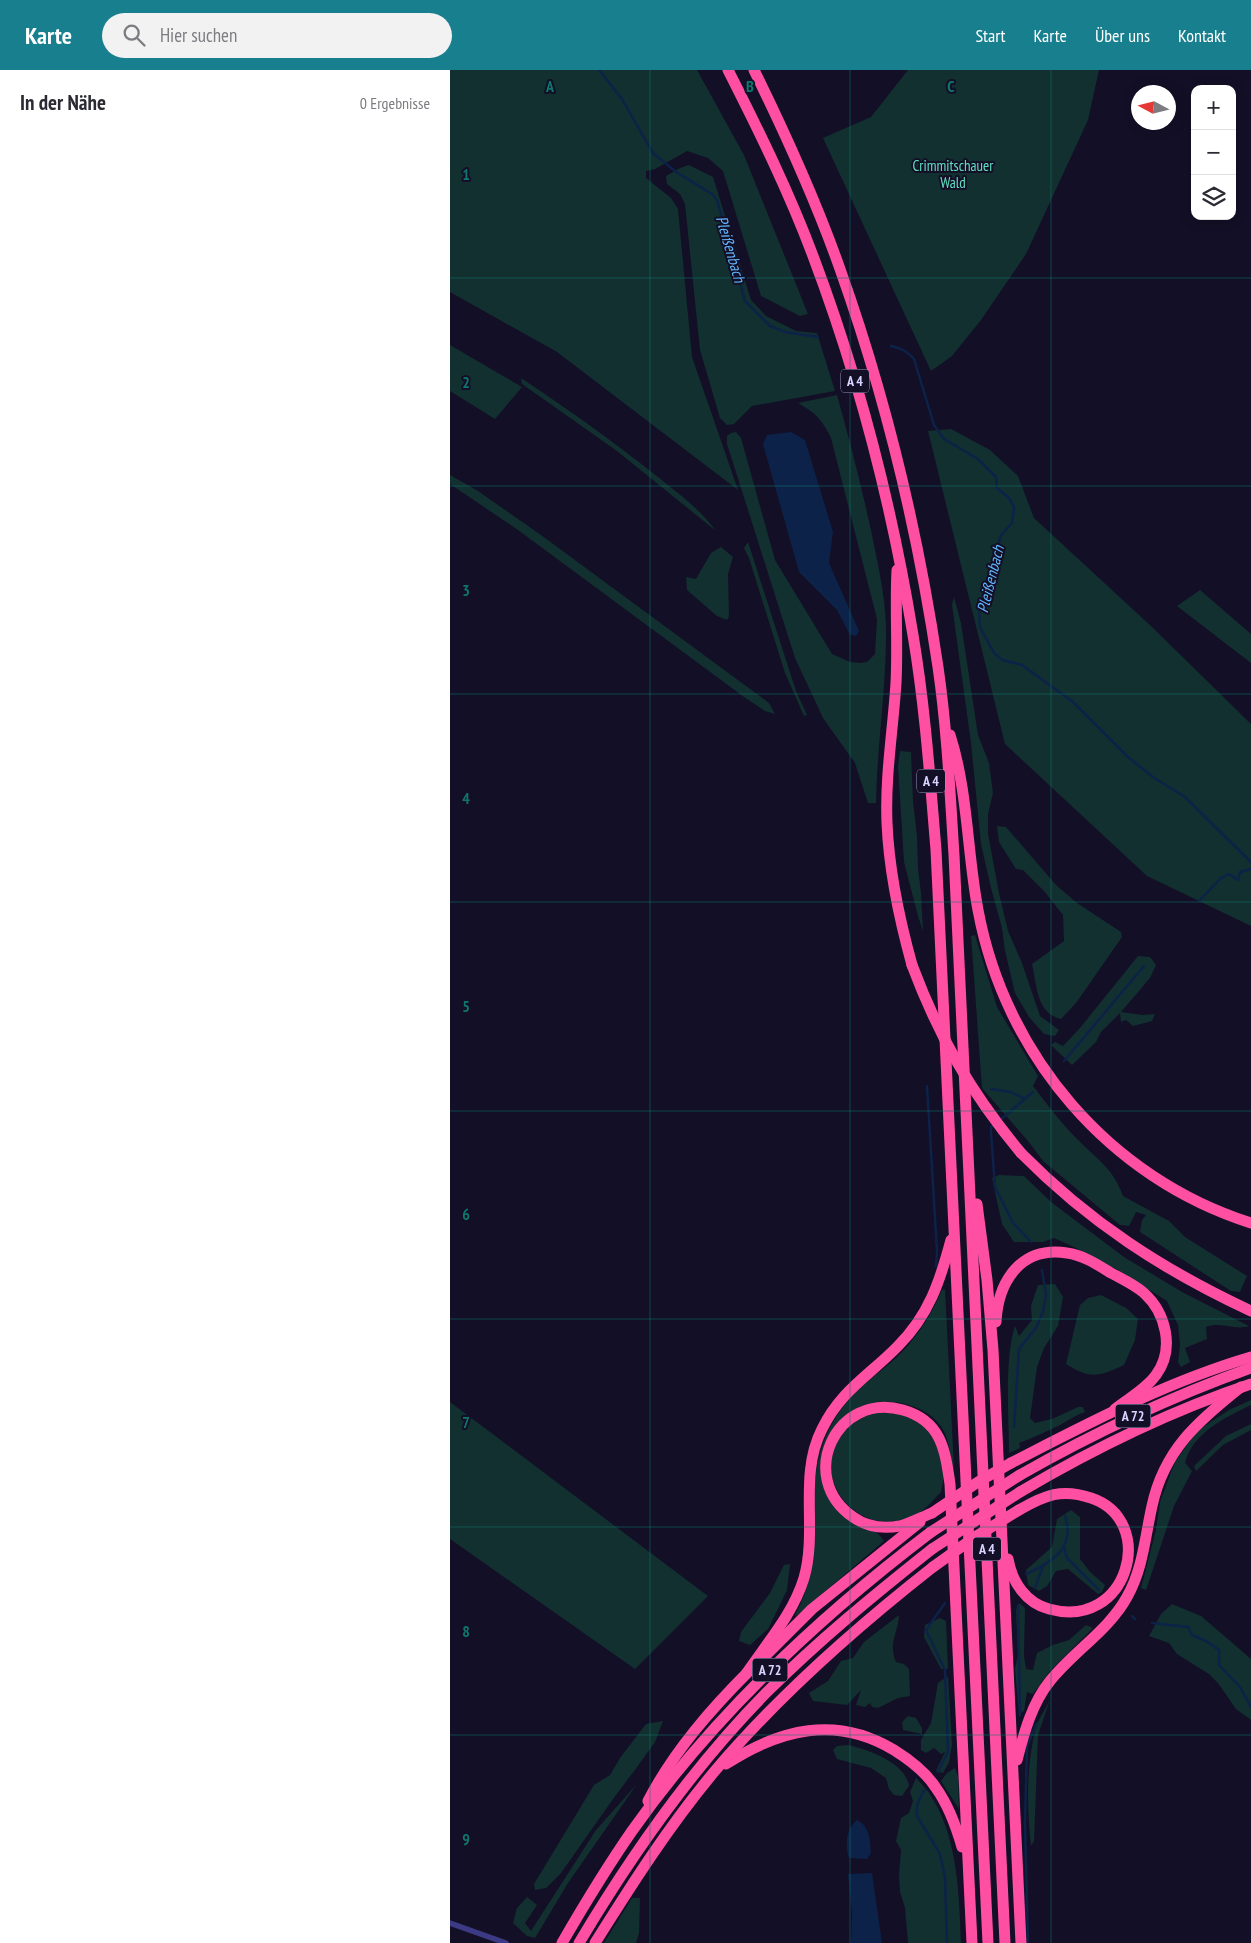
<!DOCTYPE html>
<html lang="de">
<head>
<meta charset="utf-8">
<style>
  body { margin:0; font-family:"PT Sans Narrow",sans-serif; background:#f2f2f3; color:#2b2b33 }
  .controls { position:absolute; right:15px; top:15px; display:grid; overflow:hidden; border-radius:10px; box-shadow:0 2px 12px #0003 }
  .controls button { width:45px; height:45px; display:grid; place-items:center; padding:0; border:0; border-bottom:1px solid #e1e1e2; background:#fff; color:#2b2b33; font:25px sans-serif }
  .compass { position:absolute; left:681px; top:15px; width:45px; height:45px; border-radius:50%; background:#fff; box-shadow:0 2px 12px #0003; rotate:277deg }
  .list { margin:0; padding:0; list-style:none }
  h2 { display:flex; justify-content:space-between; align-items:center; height:65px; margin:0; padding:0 20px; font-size:21px }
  h2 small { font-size:16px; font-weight:400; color:#7c7c81 }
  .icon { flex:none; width:28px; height:28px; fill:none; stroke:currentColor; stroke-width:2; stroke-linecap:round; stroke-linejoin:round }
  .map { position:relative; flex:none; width:801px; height:1873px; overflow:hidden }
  header { display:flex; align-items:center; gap:30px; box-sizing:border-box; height:70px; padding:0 25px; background:#187f8f; color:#fff }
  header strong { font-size:24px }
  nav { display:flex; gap:28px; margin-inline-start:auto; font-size:18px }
  .search { width:350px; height:45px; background:#f2f2f3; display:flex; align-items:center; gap:12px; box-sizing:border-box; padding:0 18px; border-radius:28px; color:#7c7c81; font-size:19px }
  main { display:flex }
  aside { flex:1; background:#fff }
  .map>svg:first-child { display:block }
  .green { fill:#12302f }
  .water { fill:#0c2248 }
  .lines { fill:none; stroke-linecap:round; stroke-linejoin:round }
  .stream { stroke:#0c2248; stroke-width:2.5 }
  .street { stroke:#3d3a85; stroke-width:5.5 }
  .highway { stroke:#ff4fa3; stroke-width:11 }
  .highway-bridge { stroke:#ff4fa3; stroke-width:11 }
  .grid { fill:none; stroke:#0f766e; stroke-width:1; stroke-opacity:0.55 }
  .labels { text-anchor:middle; stroke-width:4; stroke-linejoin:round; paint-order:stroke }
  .shield { fill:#130f26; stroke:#9e99be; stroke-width:1 }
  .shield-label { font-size:14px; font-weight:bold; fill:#d9d4ff }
  .park-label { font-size:15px; fill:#5fe0c0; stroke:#130f26 }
  .water-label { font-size:16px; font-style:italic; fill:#62b6ff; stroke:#130f26 }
  .grid-label { font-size:16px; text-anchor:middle; font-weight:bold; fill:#0f766e; stroke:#130f26; stroke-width:4; stroke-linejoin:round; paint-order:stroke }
</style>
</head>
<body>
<header>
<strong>Karte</strong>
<div class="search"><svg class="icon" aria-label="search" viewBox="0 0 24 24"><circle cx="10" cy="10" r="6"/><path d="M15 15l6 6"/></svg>Hier suchen</div>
<nav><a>Start</a><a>Karte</a><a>Über uns</a><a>Kontakt</a></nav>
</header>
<main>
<aside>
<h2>In der Nähe<small>0 Ergebnisse</small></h2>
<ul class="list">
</ul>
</aside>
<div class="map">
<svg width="801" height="1873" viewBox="0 0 801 1873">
  <rect width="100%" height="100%" fill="#130f26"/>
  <g class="green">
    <path d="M0,0H247L294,85L358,244L350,246L311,226L273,101L258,88L237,81L205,99L196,101V108L221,128L228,139L242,287L288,420L107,282L0,222Z"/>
    <path d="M458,0H649L638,50L576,184L531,250L502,286L481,301L373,68L421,47Z"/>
    <path d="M239,95L263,107L301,230L316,246L346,261L367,263L385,321L302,336L284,354L277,355L270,348L250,280L235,134L230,124L217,114L216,106L230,98Z"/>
    <path d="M0,275L72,317L45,349L0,321Z"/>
    <path d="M71,308C118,339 164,372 208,407C229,424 250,439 266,461L167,381L72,314Z"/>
    <path d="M387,325C400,372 412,418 422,465C428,495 435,525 436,555C437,615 427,674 426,733H418L405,693L373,648L345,588L277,374V366L281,363L286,362L291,368L325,490L382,584L400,592L411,593L417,592L425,584L427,549L381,368C373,351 365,342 348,333Z"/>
    <path d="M501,359L540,380L568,406L584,448L702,557L801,654V856L697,806L555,674L478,361Z"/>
    <path d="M0,405L28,421L91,465L319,633L325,644L315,641L294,627L68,460L0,414Z"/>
    <path d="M298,472L346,621L357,645L354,646L335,603L299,488L294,478Z"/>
    <path d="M271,477L283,487L278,504L279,546L277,550L267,546L237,520L236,507L246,509L261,483Z"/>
    <path d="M750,520L801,564V593L727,536Z"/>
    <path d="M504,527L511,553L528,665L539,693L543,723L538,744V764L549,823L558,861L572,893L590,946L609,960L605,966L594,964L579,947L565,923L555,881L552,858L541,818L531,774L521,673L502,535Z"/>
    <path d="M450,681L461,682L463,731L467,766L468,799L471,823L473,861L468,846L454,792L448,696Z"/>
    <path d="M547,756L556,757L606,815L627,833L671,862L672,867L626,933L611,949C586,943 587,915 582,894L614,871L613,845L594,821L573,800L566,799L549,772Z"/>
    <path d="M525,865L547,937L588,1006L583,1016C597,1034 611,1053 628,1070C648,1090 663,1098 673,1126L719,1151L735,1167L797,1206L790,1222L781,1221L690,1162L692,1150L696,1145L686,1142L679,1156L670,1155L593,1091L578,1071L532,1018L521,866Z"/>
    <path d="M688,886L700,887L706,895L700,908L671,942L692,945L705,944L702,951L683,956L676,950L671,952L670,943L651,962L646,972L622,995L601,975L605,972L613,976L630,958Z"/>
    <path d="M549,1105L574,1106L601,1132L674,1187L732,1222L799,1256C784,1261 772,1251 756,1257L757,1269L735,1278L740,1292L731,1297L728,1292L730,1275L728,1255L717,1231L668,1200L624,1177L604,1168L593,1172H564L552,1154L542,1108Z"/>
    <path d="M605,1214L613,1227L608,1256L594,1278L587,1297L580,1348L585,1353L602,1349L628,1337H633L635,1342C626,1345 619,1350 610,1355C597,1361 583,1368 569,1373L570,1378L559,1383C559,1345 554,1290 565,1256L569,1266L582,1250L581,1236L588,1215Z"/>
    <path d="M495,1219L504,1399L503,1400C501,1389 500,1377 496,1366C484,1333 432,1323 404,1340C387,1350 379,1365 374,1383C371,1395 370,1408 375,1420C380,1433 391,1445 402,1452C417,1460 423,1455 434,1471L346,1546L345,1545C378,1486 352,1427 374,1371C381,1354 392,1335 405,1323C420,1308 439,1296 453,1281C470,1263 482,1243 492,1220Z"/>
    <path d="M651,1225L676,1238L688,1249L685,1270L674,1295C649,1307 639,1309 616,1294L630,1235L638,1228Z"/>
    <path d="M801,1330V1335C776,1347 742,1363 735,1393L742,1401L724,1436L696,1520L691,1518L706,1460L710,1432L725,1392L747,1361L779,1340Z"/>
    <path d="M0,1332L258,1526L185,1599L0,1469Z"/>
    <path d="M433,1340C440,1341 447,1342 453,1343C476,1351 493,1378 494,1402C494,1409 492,1416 491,1422C484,1429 477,1438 469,1443C397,1484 331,1368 433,1340Z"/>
    <path d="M801,1354V1360L773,1375L746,1401L744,1396L776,1366Z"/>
    <path d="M621,1440L630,1447V1489L640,1502L655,1515L652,1522L648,1524L618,1499L606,1501L597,1516L589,1521L578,1515L576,1500L602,1477L607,1449Z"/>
    <path d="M340,1494L337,1520L327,1541L318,1559L300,1575L289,1571L291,1562L320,1523L334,1495Z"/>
    <path d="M569,1533L575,1538L574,1586L576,1599L583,1600L587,1583L603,1575L619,1570L636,1555L643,1558L600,1601L583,1624L577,1622L574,1641L569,1644L565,1599L568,1585L566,1540Z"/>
    <path d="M722,1534L751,1546L801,1589V1650L786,1639L768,1613L759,1604L727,1584L719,1573L699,1566L711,1544Z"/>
    <path d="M449,1545C448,1565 438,1571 446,1592L454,1594L459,1599L460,1626L448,1628L428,1638L422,1637L420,1633L415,1637L406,1635L411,1620L397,1635L363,1631L359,1623L378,1611L391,1591L403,1588L414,1572Z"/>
    <path d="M490,1548L496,1551L498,1599H491L474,1567L475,1555Z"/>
    <path d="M498,1606L502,1674L499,1692L493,1703L486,1701L495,1682L491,1684L484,1678L476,1683L471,1680V1670L481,1653L488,1613Z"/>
    <path d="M600,1630L588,1665L584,1771L581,1776C577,1738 576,1699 585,1661C587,1651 595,1640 600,1630Z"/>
    <path d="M458,1646L466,1648L472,1658V1664L453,1660L452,1652Z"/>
    <path d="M213,1651L205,1672L187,1697L163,1729L111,1803L96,1818L85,1820L84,1814L144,1715L160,1705L170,1688L196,1654Z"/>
    <path d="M398,1675C417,1679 456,1693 459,1716L452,1726L444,1725L439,1719L436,1708L421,1698L387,1689L383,1680L387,1676Z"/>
    <path d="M505,1698L508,1706L509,1739L491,1711L497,1703Z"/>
    <path d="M466,1708C471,1714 477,1719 481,1726C508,1768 509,1824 511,1873H458L455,1838L450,1822L449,1805L451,1780L446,1771L451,1748L459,1743L463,1731L460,1722Z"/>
    <path d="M187,1714L118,1813L85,1868L77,1866L63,1853L67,1838L77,1827L87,1835L75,1853L81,1861L146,1760Z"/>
    <path d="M182,1828H190L189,1863L186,1873H154Z"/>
  </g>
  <g class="water">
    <path d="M341,362L355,370L383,462L379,493L409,561L406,566L400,565L387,540L349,502L313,374L317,365Z"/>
    <path d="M407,1750C420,1756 420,1771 421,1783L417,1789L399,1788C395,1775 396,1759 407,1750Z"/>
    <path d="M422,1803L432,1873H401L402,1843L398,1804Z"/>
  </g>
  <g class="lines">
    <g class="stream">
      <path d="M149,0L172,29L203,83L226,102L262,124L267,130L295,231L320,256L335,262L368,267"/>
      <path d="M441,276C451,278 457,281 464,289L484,355L494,369L528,389L546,407L547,418L559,428L564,437L562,453L551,465L529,542L530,557L544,583L552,590L572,595L623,632L679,688L703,707L735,727L801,792"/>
      <path d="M749,831L771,808L779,804L788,810L790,802L801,799"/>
      <path d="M614,991L694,896"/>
      <path d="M477,1016L487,1181L486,1196"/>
      <path d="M541,1019L561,1022L575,1029"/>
      <path d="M549,1051L583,1022"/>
      <path d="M545,1054L541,1057V1063L545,1117L563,1153L581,1172"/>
      <path d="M564,1357L569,1279L586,1258L593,1242L596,1225L592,1200"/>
      <path d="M614,1478L617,1488L649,1520"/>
      <path d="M576,1504C601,1493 626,1478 615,1446"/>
      <path d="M585,1518L593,1496"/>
      <path d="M568,1536L570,1645"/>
      <path d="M682,1546L685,1549"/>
      <path d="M702,1553L738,1557L742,1565L756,1571L769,1580V1595L790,1617L801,1637"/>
      <path d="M488,1702L498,1682L495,1600L476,1560L495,1533"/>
      <path d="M474,1720L467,1735V1746L490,1784L495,1807L497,1873"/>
      <path d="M578,1873L575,1752L577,1676L587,1653"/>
    </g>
    <path class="street" d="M0,1853L56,1873"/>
    <g class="highway">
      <path d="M278,0C309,61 339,122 363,186C409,308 442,436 463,565C475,636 480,708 486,780L538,1873"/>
      <path d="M304,0C336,65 366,131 390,199C436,328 468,462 488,597C497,659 500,722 504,785L555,1873"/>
      <path d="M447,500C445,537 448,575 446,613C443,660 435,706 437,753C439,802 449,848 462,895"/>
      <path d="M500,665C518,721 517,782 528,840C555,985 659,1108 801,1153"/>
      <path d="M571,1083C639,1152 713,1200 801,1241"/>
      <path d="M527,1134L537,1210L543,1280L571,1873"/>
      <path d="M546,1252C548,1211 571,1176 617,1183C633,1185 648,1195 661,1203C672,1209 685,1215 694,1223C716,1243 725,1279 706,1305C696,1319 679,1328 665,1339"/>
      <path d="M561,1393C639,1353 716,1312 801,1287"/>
      <path d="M570,1405C644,1363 720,1327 801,1298"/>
      <path d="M570,1422C643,1379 720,1341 801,1314"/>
      <path d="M482,1443C472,1447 461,1453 450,1456C434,1459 417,1457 403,1447C346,1408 386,1321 453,1340C491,1351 495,1379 500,1414L522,1873"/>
      <path d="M558,1489C562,1512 576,1533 599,1539C679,1561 708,1450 641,1428C612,1418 595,1425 569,1440"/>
      <path d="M317,1584L362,1539L470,1452"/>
      <path d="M296,1604C317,1573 343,1544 354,1508C368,1459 348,1406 372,1359C391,1320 420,1305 448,1276C479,1245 490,1211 501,1170"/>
      <path d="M567,1690C574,1663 582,1633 600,1611C624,1581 659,1560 677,1527C693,1499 695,1467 702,1436C714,1380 748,1351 791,1317"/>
      <path d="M276,1694C330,1659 386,1645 444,1680C460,1690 476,1702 486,1718C499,1736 506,1756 512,1777"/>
      <path d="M198,1731C224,1681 261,1639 300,1600"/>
      <path d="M112,1873C134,1835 157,1797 182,1761C264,1645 369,1547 481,1462"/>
      <path d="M129,1873C182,1784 243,1697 316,1623C368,1571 424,1525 482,1479"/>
      <path d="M145,1873C182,1814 219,1756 264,1702C329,1625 404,1559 483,1497"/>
    </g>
    <g class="highway-bridge">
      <path d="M462,895C489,967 521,1023 571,1083"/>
      <path d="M482,1443L528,1412L561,1393"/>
      <path d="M481,1462L570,1405"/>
      <path d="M482,1479L570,1422"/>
      <path d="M483,1497L525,1467L569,1440"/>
    </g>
  </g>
  <path class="grid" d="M200,0V1873M400,0V1873M601,0V1873M0,208H801M0,416H801M0,624H801M0,832H801M0,1041H801M0,1249H801M0,1457H801M0,1665H801"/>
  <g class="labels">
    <g class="shield">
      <rect x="391" y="299.5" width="28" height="23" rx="4"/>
      <rect x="467" y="699.5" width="28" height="23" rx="4"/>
      <rect x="665.5" y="1334.5" width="35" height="23" rx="4"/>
      <rect x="523" y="1467.5" width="28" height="23" rx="4"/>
      <rect x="302.5" y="1588.5" width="35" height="23" rx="4"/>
    </g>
    <g class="shield-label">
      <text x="405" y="316">A 4</text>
      <text x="481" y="716">A 4</text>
      <text x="683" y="1351">A 72</text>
      <text x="537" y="1484">A 4</text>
      <text x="320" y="1605">A 72</text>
    </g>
    <g class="park-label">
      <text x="503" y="101">Crimmitschauer<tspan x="503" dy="17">Wald</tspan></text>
    </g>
    <g class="water-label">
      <text transform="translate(281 179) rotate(74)" y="6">Pleißenbach</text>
      <text transform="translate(540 509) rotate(-76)" y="6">Pleißenbach</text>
    </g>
  </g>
  <g class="grid-label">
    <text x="100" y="22">A</text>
    <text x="300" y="22">B</text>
    <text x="501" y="22">C</text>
    <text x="16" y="110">1</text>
    <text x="16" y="318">2</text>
    <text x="16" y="526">3</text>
    <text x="16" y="734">4</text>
    <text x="16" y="942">5</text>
    <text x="16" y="1150">6</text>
    <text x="16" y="1358">7</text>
    <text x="16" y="1567">8</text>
    <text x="16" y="1775">9</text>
  </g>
</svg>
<div class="controls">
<button>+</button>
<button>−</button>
<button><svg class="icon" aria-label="layers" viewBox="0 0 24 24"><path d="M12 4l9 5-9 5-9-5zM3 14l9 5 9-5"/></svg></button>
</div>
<svg class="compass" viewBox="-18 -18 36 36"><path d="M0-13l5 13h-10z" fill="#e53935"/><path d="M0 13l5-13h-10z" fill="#7c7c81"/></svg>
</div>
</main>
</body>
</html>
